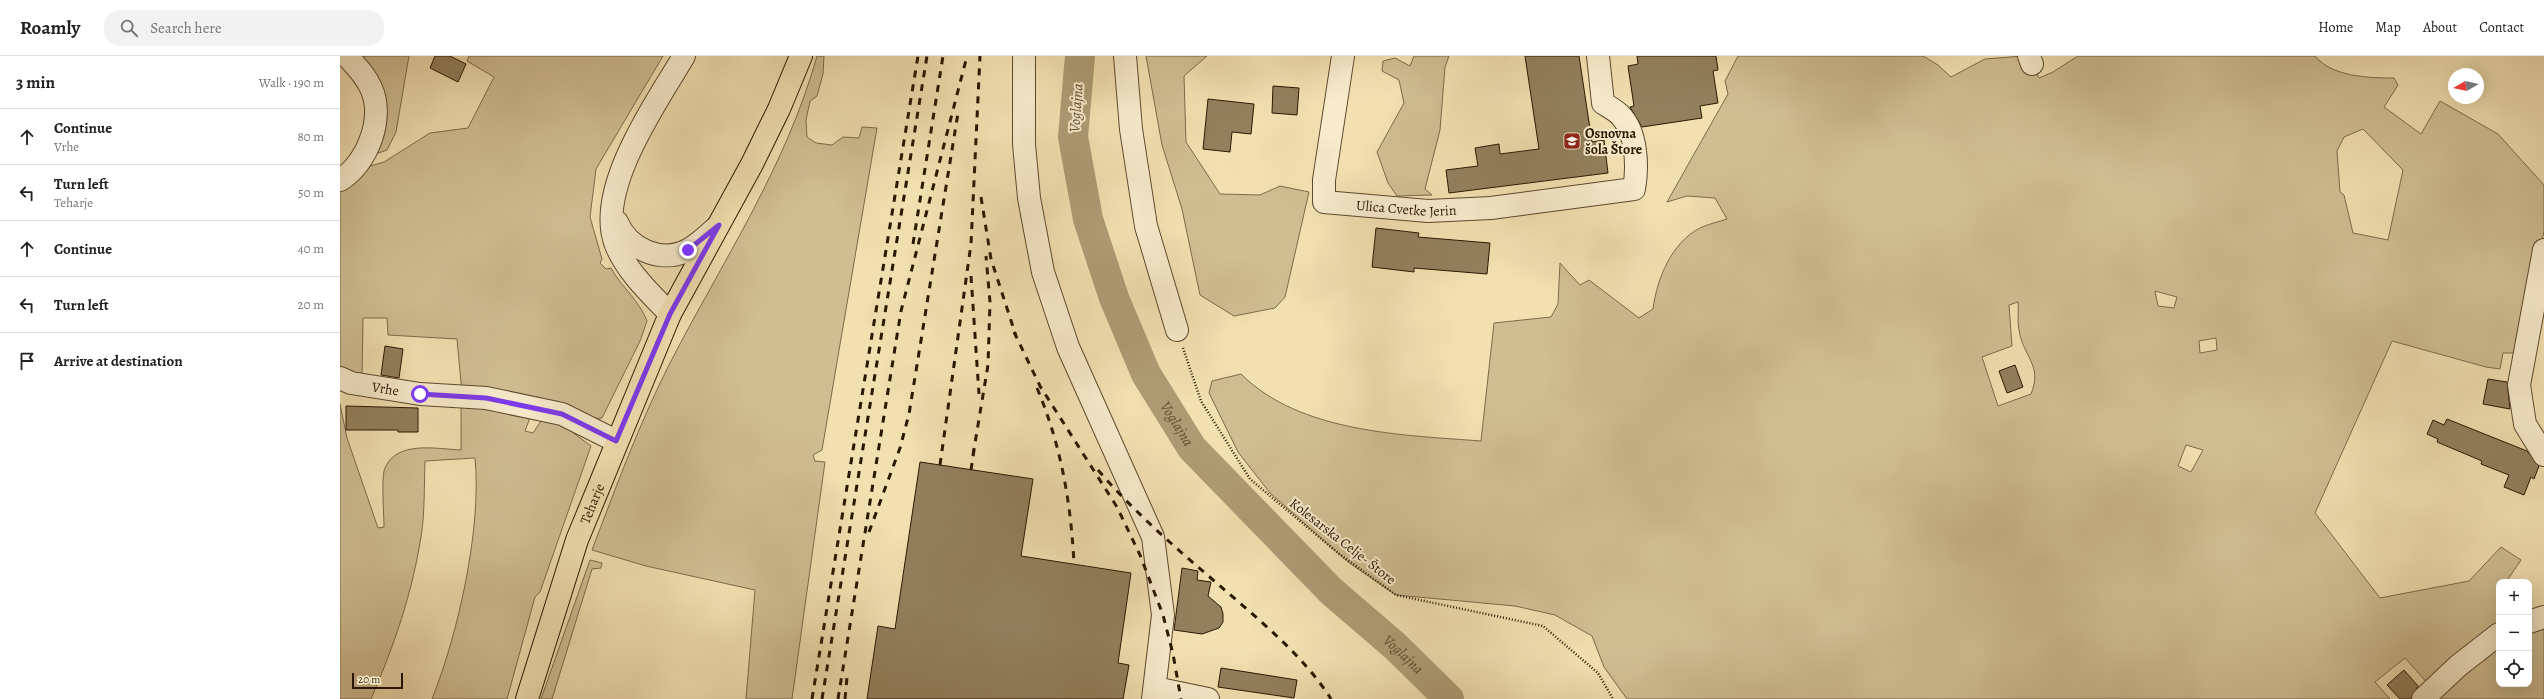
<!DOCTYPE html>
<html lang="en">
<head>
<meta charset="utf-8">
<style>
  body { margin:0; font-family:Alegreya,serif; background:#f2f2f2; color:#202124 }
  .controls { position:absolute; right:12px; bottom:12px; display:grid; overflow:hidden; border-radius:8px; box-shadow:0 4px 16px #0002 }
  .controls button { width:36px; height:36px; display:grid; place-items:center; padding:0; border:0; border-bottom:1px solid #e0e0e0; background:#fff; color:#202124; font:20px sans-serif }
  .compass { position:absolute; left:2108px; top:12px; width:36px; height:36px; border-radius:50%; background:#fff; box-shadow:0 4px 16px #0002; rotate:261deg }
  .scale { position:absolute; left:12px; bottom:10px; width:51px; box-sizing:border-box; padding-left:4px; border:2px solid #2b1701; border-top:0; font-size:11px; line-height:14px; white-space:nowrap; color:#2b1701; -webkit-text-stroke:3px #f7ebcc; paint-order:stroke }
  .stop { position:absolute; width:12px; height:12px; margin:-9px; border:3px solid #7c3aed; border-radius:50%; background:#fff }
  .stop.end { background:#7c3aed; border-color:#fff; box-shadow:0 1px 4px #0008 }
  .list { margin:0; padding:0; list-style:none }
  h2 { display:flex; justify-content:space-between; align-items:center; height:52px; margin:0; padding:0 16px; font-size:17px }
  h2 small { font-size:13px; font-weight:400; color:#757577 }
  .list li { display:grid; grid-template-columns:26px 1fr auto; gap:12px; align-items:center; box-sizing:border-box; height:56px; padding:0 16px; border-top:1px solid #e0e0e0 }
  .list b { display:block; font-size:15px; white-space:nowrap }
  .list p { margin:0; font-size:13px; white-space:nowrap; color:#757577 }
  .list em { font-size:13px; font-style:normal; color:#757577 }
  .icon { flex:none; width:22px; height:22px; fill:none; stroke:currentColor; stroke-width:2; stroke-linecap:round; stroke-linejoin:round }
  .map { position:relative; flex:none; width:2204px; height:643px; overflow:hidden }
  header { display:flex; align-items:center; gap:24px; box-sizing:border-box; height:56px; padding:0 20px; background:#fff; border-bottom:1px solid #e0e0e0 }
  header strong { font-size:19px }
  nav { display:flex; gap:22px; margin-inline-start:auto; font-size:14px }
  .search { width:280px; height:36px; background:#f2f2f2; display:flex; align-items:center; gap:10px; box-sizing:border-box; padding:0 14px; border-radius:16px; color:#757577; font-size:15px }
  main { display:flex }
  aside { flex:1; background:#fff }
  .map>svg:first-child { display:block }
  .green { fill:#d0be93; stroke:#7e6a4a; fill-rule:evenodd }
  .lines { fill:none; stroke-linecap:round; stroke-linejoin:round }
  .river { stroke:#ae9c75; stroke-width:30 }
  .building { fill:#92805d; stroke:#2b1701 }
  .minor-casing { stroke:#5d492d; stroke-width:24 }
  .major-casing { stroke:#2b1701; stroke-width:24 }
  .path { stroke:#2b1701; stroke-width:2.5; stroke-dasharray:1 2; stroke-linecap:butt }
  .minor { stroke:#f7ebcc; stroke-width:22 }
  .major { stroke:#f2e0b1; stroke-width:22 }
  .rail { stroke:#2b1701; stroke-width:3; stroke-dasharray:7 7; stroke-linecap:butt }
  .route { stroke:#7c3aed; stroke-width:5 }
  .labels { text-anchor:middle; stroke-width:4; stroke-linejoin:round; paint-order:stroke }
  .poi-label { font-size:14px; font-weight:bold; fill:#2b1701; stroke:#f7ebcc; text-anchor:start }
  .street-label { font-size:14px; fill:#2b1701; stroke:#f7ebcc }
  .water-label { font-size:15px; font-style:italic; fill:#5f4c2f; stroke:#f7ebcc }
</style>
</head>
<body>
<header>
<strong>Roamly</strong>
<div class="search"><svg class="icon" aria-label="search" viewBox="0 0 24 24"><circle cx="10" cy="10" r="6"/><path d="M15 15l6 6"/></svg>Search here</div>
<nav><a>Home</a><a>Map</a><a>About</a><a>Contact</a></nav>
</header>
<main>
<aside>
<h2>3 min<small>Walk · 190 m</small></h2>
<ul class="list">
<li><svg class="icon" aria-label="ahead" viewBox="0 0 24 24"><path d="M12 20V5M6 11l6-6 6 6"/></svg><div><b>Continue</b><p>Vrhe</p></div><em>80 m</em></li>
<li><svg class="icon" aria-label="left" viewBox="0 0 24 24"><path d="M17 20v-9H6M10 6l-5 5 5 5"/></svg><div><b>Turn left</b><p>Teharje</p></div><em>50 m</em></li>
<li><svg class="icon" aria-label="ahead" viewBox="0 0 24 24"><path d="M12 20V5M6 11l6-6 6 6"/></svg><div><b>Continue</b></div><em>40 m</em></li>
<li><svg class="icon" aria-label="left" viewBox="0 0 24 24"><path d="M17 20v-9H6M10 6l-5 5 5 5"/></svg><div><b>Turn left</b></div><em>20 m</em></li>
<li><svg class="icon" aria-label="arrive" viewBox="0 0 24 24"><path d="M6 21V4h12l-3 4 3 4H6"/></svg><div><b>Arrive at destination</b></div></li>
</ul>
</aside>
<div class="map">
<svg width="2204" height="643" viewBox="0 0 2204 643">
  <rect width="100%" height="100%" fill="#f2e0b1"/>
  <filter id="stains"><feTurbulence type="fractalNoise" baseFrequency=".005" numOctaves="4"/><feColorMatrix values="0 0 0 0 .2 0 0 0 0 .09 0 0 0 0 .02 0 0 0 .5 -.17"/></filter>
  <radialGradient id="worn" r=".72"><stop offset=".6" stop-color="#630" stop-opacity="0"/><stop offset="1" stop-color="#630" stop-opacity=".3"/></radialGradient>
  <g class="green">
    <path d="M16,0H69L56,76L47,94L33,99Z"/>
    <path d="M129,0H323L256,113L250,161L262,203L260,207L266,213L271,212C282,232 299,244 307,265L300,285L262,362L253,363L122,337L117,283L48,279L47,262H23L22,325L0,316V131L24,112L44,106L90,77L128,72L154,21L127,5Z"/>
    <path d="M477,0H484L483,18L477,40L470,45L466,64L467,81L476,87L492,89L503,81L519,82L522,71L537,72L482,394L473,399L475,405L485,406L452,643H406L415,534L306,510L252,494C276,431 299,368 330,307C382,206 446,111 477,0Z"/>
    <path d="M806,0H867L844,20L846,86L880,138L920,139L940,130L969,136L945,241L935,252L894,260L860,239L842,153L822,89Z"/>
    <path d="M1074,0H1109L1105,11L1100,74L1085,133L1092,139L1057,140L1048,127L1037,96L1064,47L1059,24L1042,15L1043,5L1055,2L1070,10Z"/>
    <path d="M1398,0H1583L1598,9L1611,21L1645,3L1683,0L1692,8L1699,22L1713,16L1738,0H1975C1992,21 2029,22 2054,22L2058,29L2044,51L2081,78L2100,45L2158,78L2204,129V175L2180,297H2163L2160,313L2146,311L2052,285L1975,457L2040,542L2129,525L2161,491L2181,504L2166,526H2159V575L2091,631L2065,602L2035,626L2050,643H1287L1264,611L1252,580L1215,559L1175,550L1056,539L1008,506L930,437L898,396L869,337L872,325L901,318C960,377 1063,379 1141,385L1154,267L1211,261L1218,248L1220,207L1240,229L1249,224L1299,262L1313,253C1317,223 1331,187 1360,172C1368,168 1378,166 1387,163L1375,142L1347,140L1327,146L1388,38L1385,25ZM2023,73L2063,114L2048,184L2013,177L2004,139L2000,136L1997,95L2004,81ZM1815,235L1837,241L1834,252L1818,250ZM1678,246C1679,255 1677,265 1679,274C1683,301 1703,309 1691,338L1658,350L1642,301L1672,290L1669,249ZM1876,282L1877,294L1860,297L1859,285ZM1846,389L1863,394L1851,416L1838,410Z"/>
    <path d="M121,345L191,359L185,375L193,377L203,362L220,367L251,390L200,536L195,541L167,643H92C118,578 142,472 135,402L85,405C84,430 85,456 81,481C72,538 54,590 31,643H0V348L7,382L38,472L44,471C44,459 41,420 45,412C57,384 97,393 121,394Z"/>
    <path d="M250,504L262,507L261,512L252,513L212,643H201Z"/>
    <path d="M2204,565V643H2088L2159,583V628H2189V569Z"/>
  </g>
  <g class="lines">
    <path class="river" id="s1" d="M740,0L733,81L748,163L774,242L806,318L852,392L991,535L1055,590L1109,643"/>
  </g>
  <g class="building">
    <path d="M95,0H110L126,8L118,26L90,12Z"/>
    <path d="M1185,0H1239L1252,86L1264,84L1268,117L1109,137L1106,114L1138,110L1135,92L1159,88L1160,98L1199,93Z"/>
    <path d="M1297,0H1376L1378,14L1373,15L1378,47L1360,50L1362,62L1302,71L1290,51L1294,50L1288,10L1298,8Z"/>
    <path d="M933,30L959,32L957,59L932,57Z"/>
    <path d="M868,43L914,48L911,78L892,76L890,96L863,93Z"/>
    <path d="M1036,172L1079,177L1078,181L1150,187L1147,218L1074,212V216L1032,211Z"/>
    <path d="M45,290L63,293L59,322L41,319Z"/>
    <path d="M1675,309L1683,331L1667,337L1659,315Z"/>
    <path d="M2148,323L2167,326L2170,353L2143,348Z"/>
    <path d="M6,350L78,352V376H58V374H6Z"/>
    <path d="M2107,363L2187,395L2199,410L2194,423L2191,421L2184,439L2164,431L2169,419L2141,408L2142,405L2097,386L2098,383L2087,378L2093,364L2104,369Z"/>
    <path d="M580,406L693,423L681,500L791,517L778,607L789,609L783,643H527L538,570L555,573Z"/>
    <path d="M842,512L858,515L857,524L871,526L868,540L881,551L883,558V566L879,572L862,578L834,574Z"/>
    <path d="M881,612L957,624L954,642L878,631Z"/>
    <path d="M2064,614L2078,630L2071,643H2060L2047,629Z"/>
  </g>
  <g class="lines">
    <g class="minor-casing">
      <g id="minor">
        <path d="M684,0V88L689,142L703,216L728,291L813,481L823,559L813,643"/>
        <path d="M785,0L791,73L806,170L837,274"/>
        <path id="s2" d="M1003,0L984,124V146L1088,155L1151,152L1294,133C1298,111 1297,77 1281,60C1277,55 1269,51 1263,47L1258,0"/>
        <path d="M1689,0L1692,8"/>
        <path d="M0,124C27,108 45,62 31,32C26,20 16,10 7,0"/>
        <path d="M277,166C288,193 321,208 348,194C359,188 368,179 377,171"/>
        <path d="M2204,194L2179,329L2185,368L2204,399"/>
        <path d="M330,258C310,237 287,216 276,189C254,134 317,46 344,0"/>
        <path id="s3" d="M0,322L11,327L80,338L146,342L222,358L276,385"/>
        <path d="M2189,566L2204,561"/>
        <path d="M815,632L868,643"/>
        <path d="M2083,643L2118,610L2159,578"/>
      </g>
    </g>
    <g class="major-casing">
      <g id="major">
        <path id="s4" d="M187,643L237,484L330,258L412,108L439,53L461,0"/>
      </g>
    </g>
    <path class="path" d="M843,292L861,345L910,423L998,497L1056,539L1203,570L1258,617L1273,643"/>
    <use href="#minor" class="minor"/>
    <use href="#major" class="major"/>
    <g class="rail">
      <path d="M641,141L651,203L676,280"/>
      <path d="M573,188L603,0"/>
      <path d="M631,220L639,338"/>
      <path d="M674,276L700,330L777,451L800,499L823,559L833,598L841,643"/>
      <path d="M697,332C721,389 731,447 734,508"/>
      <path d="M633,399L648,309L650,246L646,200"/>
      <path d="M600,409L631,188L640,0"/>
      <path d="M631,414L634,394"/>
      <path d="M758,414C794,456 837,493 879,529C918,563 963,599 991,643"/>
      <path d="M529,476L560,392L569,358L618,57"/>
      <path d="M472,643L578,0"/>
      <path d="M482,643L587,0"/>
      <path d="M498,643L561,255L627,0"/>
      <path d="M505,643L507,621"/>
    </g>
  </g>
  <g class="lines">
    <path class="route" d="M80,338L146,342L222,358L276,385L330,258L379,169L348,194"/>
  </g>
  <defs>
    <g id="school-square" transform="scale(0.9)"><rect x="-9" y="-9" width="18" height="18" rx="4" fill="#8f2418" stroke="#f7ebcc"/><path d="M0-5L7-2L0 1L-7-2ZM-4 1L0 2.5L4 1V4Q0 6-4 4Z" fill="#fff"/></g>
  </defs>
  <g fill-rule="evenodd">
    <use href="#school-square" x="1232" y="85"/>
  </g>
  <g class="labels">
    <g class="poi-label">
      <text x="1245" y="82">Osnovna<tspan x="1245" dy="16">šola Štore</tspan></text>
    </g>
    <g class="street-label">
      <text dy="5" stroke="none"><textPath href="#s2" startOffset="230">Ulica Cvetke Jerin</textPath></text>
      <text dy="5" stroke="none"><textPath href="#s3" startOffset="47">Vrhe</textPath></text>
      <text dy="5" stroke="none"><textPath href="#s4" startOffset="206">Teharje</textPath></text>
      <text transform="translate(1003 485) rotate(38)" y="5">Kolesarska Celje- Štore</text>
    </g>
    <g class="water-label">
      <text transform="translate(736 52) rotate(-86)" y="5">Voglajna</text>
      <text dy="5" stroke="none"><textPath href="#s1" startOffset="389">Voglajna</textPath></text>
      <text dy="5" stroke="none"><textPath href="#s1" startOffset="713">Voglajna</textPath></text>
    </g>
  </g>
  <rect width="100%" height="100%" filter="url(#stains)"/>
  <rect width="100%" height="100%" fill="url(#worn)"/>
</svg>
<div class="controls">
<button>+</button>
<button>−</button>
<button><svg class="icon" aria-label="locate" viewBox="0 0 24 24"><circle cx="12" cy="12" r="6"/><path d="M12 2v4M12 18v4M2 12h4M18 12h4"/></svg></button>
</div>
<svg class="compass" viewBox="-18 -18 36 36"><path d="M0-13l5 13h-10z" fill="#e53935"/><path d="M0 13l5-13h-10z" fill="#757577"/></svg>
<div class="scale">20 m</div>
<div class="stop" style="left:80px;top:338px"></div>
<div class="stop end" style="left:348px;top:194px"></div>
</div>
</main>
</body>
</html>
